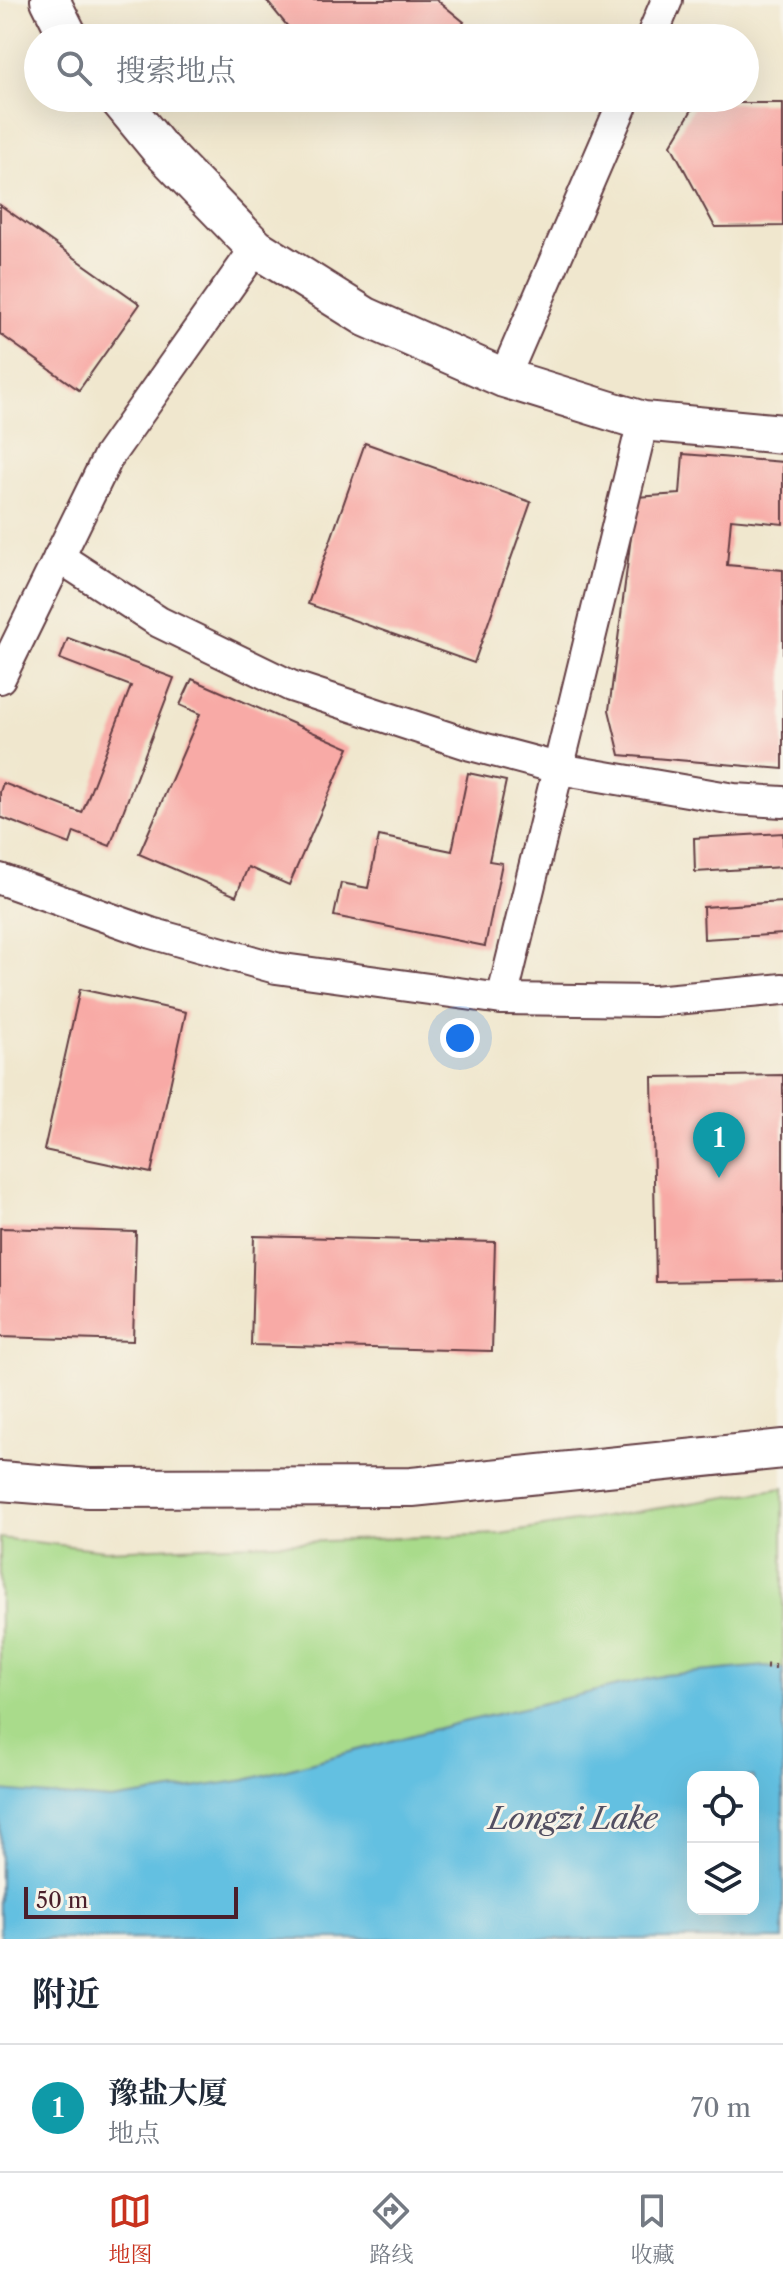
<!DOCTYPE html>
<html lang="zh">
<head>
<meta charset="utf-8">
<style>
  body { margin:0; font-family:"Libre Caslon Text","Noto Serif SC",serif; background:#f2f2f3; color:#1f2937 }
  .controls { position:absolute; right:24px; bottom:24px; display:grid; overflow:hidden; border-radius:16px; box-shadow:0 8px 32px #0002 }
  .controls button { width:72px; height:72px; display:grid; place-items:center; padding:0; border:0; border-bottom:2px solid #e0e1e3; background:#fff; color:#1f2937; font:40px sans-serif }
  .scale { position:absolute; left:24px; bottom:20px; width:214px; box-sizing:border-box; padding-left:8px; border:4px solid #4a1f2b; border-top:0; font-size:22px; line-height:28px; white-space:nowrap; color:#4a1f2b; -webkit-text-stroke:6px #f7f3e8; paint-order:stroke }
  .you { position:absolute; left:460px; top:1038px; width:28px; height:28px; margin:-20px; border:6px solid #fff; border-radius:50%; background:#1a73e8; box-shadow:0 0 0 12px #1a73e833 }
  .badge { display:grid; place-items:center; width:52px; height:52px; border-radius:50%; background:#c8321e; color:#fff; font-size:26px; font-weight:700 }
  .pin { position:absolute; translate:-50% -66px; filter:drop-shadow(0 2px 4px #0008) }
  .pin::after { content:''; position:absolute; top:42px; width:28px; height:24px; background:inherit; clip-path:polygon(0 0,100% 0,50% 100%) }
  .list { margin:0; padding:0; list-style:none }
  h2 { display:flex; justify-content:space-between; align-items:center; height:104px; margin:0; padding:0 32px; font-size:34px }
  h2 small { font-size:26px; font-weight:400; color:#747a83 }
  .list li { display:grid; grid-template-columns:52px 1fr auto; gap:24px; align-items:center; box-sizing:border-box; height:128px; padding:0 32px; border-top:2px solid #e0e1e3 }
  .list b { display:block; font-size:30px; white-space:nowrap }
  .list p { margin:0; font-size:26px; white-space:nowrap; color:#747a83 }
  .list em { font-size:26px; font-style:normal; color:#747a83 }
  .icon { flex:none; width:44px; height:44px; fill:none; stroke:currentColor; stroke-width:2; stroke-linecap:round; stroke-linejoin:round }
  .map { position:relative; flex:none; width:783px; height:1939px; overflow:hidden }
  .search { position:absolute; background:#fff; box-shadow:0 8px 32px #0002; left:24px; right:24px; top:24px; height:88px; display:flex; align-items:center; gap:20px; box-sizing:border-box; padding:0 28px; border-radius:44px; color:#747a83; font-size:30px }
  .sheet { height:232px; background:#fff }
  nav { display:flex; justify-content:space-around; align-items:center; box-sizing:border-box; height:112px; border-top:2px solid #e0e1e3; background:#fff; font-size:22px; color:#747a83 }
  nav a { display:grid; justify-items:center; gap:4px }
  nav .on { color:#c8321e }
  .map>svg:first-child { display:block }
  .green { fill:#a9db8b; stroke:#7a7d5b; stroke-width:2; fill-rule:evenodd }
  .water { fill:#63c0e1; stroke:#567086; stroke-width:2; fill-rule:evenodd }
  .building { fill:#f8aaa6 }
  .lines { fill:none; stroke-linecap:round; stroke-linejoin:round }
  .minor-casing { stroke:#633d43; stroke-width:34 }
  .tertiary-casing { stroke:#633d43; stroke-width:42 }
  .path { stroke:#633d43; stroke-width:5; stroke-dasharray:2 6; stroke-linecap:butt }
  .minor { stroke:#fff; stroke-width:30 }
  .tertiary { stroke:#fff; stroke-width:38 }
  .labels { text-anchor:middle; stroke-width:6; stroke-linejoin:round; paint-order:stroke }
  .water-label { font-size:30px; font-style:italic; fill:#524f62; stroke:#f7f3e8 }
</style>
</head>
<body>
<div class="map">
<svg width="783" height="1939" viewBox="0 0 783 1939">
  <rect width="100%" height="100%" fill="#f7f3e8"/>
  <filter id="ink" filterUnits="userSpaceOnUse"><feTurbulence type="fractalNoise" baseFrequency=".0125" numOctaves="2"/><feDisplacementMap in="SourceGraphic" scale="16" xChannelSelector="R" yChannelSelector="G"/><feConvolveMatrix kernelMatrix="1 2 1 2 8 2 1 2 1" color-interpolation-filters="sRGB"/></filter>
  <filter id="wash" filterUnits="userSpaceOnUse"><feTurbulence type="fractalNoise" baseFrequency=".006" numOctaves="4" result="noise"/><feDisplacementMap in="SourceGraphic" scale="32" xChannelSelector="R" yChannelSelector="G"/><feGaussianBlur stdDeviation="1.8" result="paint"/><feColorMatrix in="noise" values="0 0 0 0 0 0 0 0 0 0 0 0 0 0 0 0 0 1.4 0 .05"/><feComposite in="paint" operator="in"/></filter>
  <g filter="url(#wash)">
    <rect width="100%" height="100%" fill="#f0e7ce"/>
    <path class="green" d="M783,1488V1939H0V1538L105,1550L501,1534ZM693,1777H753V1909H693Z"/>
    <path class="water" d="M766,1666L783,1669V1939H0V1791L111,1800L246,1780L454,1724L665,1675ZM693,1777H753V1909H693Z"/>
    <g id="blocks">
      <g class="building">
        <path d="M266,0H437L464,22L453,38H297Z"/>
        <path d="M696,103H783V226L715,227L671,145Z"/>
        <path d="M0,205L140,304L79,390L0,334Z"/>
        <path d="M365,443L531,502L474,663L308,604Z"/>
        <path d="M683,454L783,462V524L731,519L727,565L783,570V769L620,755L609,710L636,497L680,494Z"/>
        <path d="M68,638L174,678L110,846L74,832L70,844L0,817V792L3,783L82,813L131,686L60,659Z"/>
        <path d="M192,679L349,748L289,885L248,867L236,896L139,854L200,714L180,705Z"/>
        <path d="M468,773L506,781L489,861L502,863L485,946L334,916L341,883L368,888L379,836L452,851Z"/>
        <path d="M783,833V867L695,872L694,838Z"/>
        <path d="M783,902V934L704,939L703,907Z"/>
        <path d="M80,989L186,1012L151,1173L44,1150Z"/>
        <path d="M783,1075V1280L656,1282L652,1077Z"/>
        <path d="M0,1228L136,1232L133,1341L0,1337Z"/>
        <path d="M254,1236L495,1242L492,1351L251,1345Z"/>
      </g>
    </g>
  </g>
  <g filter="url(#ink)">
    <use href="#blocks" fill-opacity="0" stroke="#633d43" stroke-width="2"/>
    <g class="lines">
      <g class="minor-casing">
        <g id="minor">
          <path d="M651,38L667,0"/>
          <path d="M504,378L625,98"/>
          <path d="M59,557L159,622L291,686L471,745L565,770L734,799L783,802"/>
          <path d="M0,678L108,457L256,248"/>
          <path d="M0,879L151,933L276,968L502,999L654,1001L783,989"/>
          <path d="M502,999L643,421"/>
        </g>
      </g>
      <g class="tertiary-casing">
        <g id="tertiary">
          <path d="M50,0L69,38"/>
          <path d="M118,98L160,149L256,248L366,317L504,378L643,421L783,434"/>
          <path d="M0,1481L89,1488L412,1487L783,1449"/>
        </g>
      </g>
      <path class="path" d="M766,1666L783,1667"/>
      <use href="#minor" class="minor"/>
      <use href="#tertiary" class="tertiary"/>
    </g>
  </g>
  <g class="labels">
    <g class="water-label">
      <text x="573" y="1829">Longzi Lake</text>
    </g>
  </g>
</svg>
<div class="controls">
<button><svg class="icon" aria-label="locate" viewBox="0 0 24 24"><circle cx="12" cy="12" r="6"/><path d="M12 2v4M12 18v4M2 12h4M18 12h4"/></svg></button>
<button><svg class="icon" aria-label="layers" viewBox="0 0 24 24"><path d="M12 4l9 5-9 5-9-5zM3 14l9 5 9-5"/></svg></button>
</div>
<div class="scale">50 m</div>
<div class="you"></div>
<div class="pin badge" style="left:719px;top:1178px;background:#0f9aa8">1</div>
<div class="search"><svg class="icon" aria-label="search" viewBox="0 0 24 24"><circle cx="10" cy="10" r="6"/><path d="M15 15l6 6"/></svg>搜索地点</div>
</div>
<section class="sheet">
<h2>附近<small></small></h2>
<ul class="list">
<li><span class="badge" style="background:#0f9aa8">1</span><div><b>豫盐大厦</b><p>地点</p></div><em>70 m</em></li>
</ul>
</section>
<nav>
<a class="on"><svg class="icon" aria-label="map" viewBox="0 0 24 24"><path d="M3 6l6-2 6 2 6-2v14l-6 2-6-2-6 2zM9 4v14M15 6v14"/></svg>地图</a>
<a><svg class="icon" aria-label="directions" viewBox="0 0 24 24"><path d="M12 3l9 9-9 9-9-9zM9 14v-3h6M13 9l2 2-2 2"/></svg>路线</a>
<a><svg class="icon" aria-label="saved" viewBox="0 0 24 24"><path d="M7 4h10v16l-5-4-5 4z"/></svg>收藏</a>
</nav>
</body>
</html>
